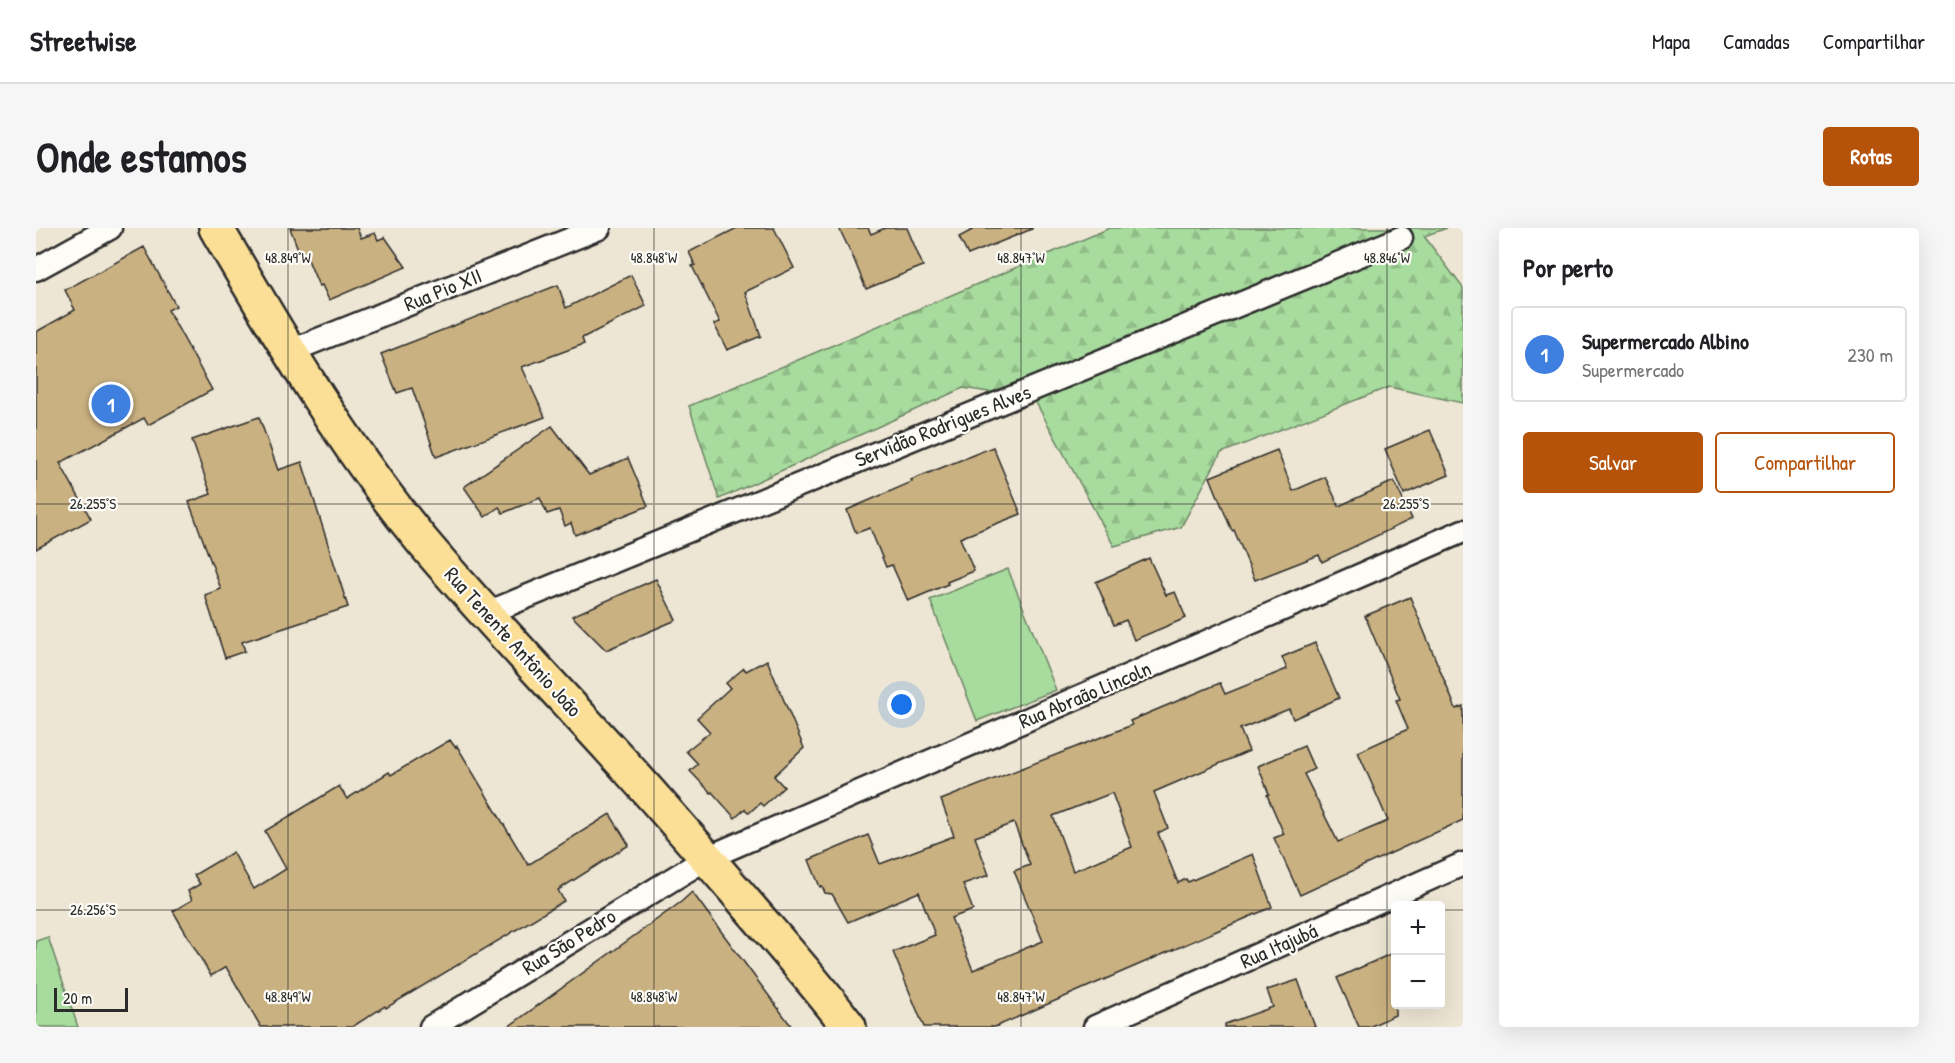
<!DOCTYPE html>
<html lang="pt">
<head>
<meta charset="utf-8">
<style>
  body { margin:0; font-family:"Patrick Hand",sans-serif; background:#f6f6f6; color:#202124 }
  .controls { position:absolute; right:18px; bottom:18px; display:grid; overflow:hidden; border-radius:6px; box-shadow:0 6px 24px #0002 }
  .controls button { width:54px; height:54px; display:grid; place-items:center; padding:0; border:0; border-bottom:2px solid #e0e0e0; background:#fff; color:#202124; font:30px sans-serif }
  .scale { position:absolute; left:18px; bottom:15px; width:74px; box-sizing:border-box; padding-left:6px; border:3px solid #2b2b2b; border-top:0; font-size:16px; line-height:21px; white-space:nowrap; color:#2b2b2b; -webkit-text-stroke:4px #fdfcf7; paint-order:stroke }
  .you { position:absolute; left:866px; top:477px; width:21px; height:21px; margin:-15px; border:4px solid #fff; border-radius:50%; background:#1a73e8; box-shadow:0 0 0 9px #1a73e833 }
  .badge { display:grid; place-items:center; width:39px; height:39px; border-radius:50%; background:#b45309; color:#fff; font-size:20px; font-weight:700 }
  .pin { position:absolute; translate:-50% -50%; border:3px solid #fff; box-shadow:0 2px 6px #0006 }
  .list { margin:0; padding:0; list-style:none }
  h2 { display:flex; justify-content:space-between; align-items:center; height:78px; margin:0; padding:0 24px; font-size:26px }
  h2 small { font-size:20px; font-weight:400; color:#757577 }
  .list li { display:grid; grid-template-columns:39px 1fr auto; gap:18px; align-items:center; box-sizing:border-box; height:96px; margin:0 12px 12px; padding:0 12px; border:2px solid #e0e0e0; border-radius:6px }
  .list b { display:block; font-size:22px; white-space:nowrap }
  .list p { margin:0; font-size:20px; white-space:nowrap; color:#757577 }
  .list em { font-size:20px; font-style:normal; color:#757577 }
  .actions { display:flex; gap:12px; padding:18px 24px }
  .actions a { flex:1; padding:14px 0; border:2px solid #b45309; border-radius:6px; text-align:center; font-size:21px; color:#b45309 }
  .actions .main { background:#b45309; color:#fff }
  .map { position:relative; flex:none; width:1427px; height:799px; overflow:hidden; border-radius:6px }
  header { display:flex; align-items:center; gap:36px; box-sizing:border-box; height:84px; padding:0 30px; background:#fff; border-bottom:2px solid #e0e0e0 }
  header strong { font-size:28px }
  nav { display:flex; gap:33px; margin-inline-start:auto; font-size:21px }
  .intro { display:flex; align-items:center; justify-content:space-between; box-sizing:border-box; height:144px; padding:0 36px }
  h1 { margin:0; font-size:42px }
  .button { padding:15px 27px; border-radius:6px; background:#b45309; color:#fff; font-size:21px; font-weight:700 }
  main { display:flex; gap:36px; padding:0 36px }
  aside { flex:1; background:#fff; border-radius:6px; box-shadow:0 6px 24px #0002 }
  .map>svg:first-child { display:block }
  .forest { fill:url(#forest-firs); stroke:#6a8464; stroke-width:1.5 }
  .garden { fill:#a8dc9e; stroke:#6a8464; stroke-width:1.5 }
  .building { fill:#cab181; stroke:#2b2b2b; stroke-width:1.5; fill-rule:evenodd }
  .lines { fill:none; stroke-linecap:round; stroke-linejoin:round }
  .street-casing { stroke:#2b2b2b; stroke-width:27 }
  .primary-casing { stroke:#2b2b2b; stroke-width:38 }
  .street { stroke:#fdfcf7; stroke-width:22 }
  .primary { stroke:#fbdf96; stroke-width:33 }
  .ticks { fill:none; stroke:#2b2b2b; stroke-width:1.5; stroke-opacity:0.45 }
  .labels { text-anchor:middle; stroke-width:4.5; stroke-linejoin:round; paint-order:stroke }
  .street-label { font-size:21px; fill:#2b2b2b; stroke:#fdfcf7 }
  .ticks-label { font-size:15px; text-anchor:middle; fill:#2b2b2b; stroke:#fdfcf7; stroke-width:4.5; stroke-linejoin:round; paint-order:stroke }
</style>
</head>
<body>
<header>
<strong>Streetwise</strong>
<nav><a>Mapa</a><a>Camadas</a><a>Compartilhar</a></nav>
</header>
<div class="intro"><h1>Onde estamos</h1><a class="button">Rotas</a></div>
<main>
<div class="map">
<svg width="1427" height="799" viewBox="0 0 1427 799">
  <defs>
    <pattern id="forest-firs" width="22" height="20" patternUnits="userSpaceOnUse" patternTransform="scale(1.5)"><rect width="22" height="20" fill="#a8dc9e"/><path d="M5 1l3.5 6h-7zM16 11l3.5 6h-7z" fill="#91bd88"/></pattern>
  </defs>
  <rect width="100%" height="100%" fill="#eee6d4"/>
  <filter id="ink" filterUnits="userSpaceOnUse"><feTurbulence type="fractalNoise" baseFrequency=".0167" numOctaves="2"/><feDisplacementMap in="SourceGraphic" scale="12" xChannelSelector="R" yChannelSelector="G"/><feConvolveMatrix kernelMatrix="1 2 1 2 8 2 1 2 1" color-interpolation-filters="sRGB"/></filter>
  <g filter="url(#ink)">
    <path class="forest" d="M1074,0H1411L1388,8L1427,60V175L1353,159L1185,225L1145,299L1078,318L998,171L927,160L683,271L653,178Z"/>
    <g class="garden">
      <path d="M972,341L1020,462L941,493L894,372Z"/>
      <path d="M12,709L42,799H0V713Z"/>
    </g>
    <g class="building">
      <path d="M254,0H321L325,10L339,5L342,12L349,9L370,39L293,72L286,57L283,58L270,27L265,29Z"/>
      <path d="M701,0H738L758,40L709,64L725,108L691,122L678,96L684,94L656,38L659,37L653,24Z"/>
      <path d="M803,0H832L835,6L849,0H871L887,38L830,61L817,29Z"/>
      <path d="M940,0H996V1L932,27L923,9Z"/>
      <path d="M108,19L140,78L132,82L176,162L112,197L108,190L24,235L55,291L0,321V104L39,82L29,62Z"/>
      <path d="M595,47L610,78L546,110L548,116L486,139L509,189L400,229L376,160L361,165L345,126L522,57L530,80Z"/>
      <path d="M223,189L242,242L266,234L312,379L206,414L209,423L189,430L169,367L185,361L153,274L175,266L156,212Z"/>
      <path d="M516,198L553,247L592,230L612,278L539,307L535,295L529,298L523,282L511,286L504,270L467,285L463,279L449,289L428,259Z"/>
      <path d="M1394,202L1413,247L1368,266L1349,221Z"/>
      <path d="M957,219L985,286L924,310L938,343L911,354L912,356L872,373L856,337L850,339L834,300L820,305L811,282L876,254L875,252Z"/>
      <path d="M1241,222L1257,263L1289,249L1303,278L1358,253L1376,291L1286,334L1283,327L1219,352L1198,302L1196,303L1174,249Z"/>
      <path d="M1113,330L1130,367L1139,364L1150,390L1098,412L1090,392L1078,397L1060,354Z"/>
      <path d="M620,351L640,392L570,422L536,388Z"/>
      <path d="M1374,369L1420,481L1427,478V592L1264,667L1238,610L1248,606L1231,567L1233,566L1222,538L1268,518L1278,541L1268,546L1302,614L1352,593L1322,524L1372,501L1360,472L1364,471L1329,388Z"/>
      <path d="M1279,415L1303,470L1257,491L1253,481L1204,501L1213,523L1118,564L1132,600L1122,605L1142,655L1150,651L1152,654L1217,626L1236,679L959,799H888L857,724L899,707L883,664L812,694L796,666L789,665L786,658L784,659L773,632L832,607L844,636L918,608L905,572L1096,497L1094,493L1184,455L1189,466L1251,441L1246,429ZM1076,565L1096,619L1037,643L1017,588ZM978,595L994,637L978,643L1007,713L937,742L915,690L937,682L927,656L953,647L939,609Z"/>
      <path d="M731,432L768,520L738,548L748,559L727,578L724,575L713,585L709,581L699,590L676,564L675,565L654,543L662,536L650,523L674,504L661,490L694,460L690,455L708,440L710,443Z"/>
      <path d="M414,512L419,519L421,518L492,637L574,586L593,617L522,662L528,673L350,780L349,778L316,799H225L190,739L175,748L137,683L156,672L152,663L164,656L158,647L197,624L218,661L250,641L229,603L303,558L311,571L353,544L355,547Z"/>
      <path d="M656,664L756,799H472L645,674Z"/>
      <path d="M1359,724V787L1333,799H1323L1301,750Z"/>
      <path d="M1262,752L1279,799H1189V796L1237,779L1231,762Z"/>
    </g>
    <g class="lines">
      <g class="street-casing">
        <g id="street">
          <path d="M0,41L74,0"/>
          <path d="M252,124L563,0"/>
          <path d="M449,386L1365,10"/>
          <path d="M395,799L671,630L1427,303"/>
          <path d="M1059,799L1427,636"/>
        </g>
      </g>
      <g class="primary-casing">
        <path id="primary" d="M180,0C243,108 306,216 386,313C447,385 512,453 575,522C621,572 664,622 708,673C743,714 780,755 813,799"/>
      </g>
      <use href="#street" class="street"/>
      <use href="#primary" class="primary"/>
    </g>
  </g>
  <path class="ticks" d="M252,0V799M618,0V799M985,0V799M1351,0V799M0,276H1427M0,682H1360M1404,682H1427"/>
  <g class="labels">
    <g class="street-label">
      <text transform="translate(407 62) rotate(-22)" y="7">Rua Pio XII</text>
      <text transform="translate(907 198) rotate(-22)" y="7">Servidão Rodrigues Alves</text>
      <text transform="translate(477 414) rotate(48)" y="7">Rua Tenente Antônio João</text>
      <text transform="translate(1049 467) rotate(-23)" y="7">Rua Abraão Lincoln</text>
      <text transform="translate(533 714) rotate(-32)" y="7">Rua São Pedro</text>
      <text transform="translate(1243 718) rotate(-24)" y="7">Rua Itajubá</text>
    </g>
  </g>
  <g class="ticks-label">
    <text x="252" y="35">48.849°W</text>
    <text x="618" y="35">48.848°W</text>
    <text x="985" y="35">48.847°W</text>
    <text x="1351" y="35">48.846°W</text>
    <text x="57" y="281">26.255°S</text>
    <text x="1370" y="281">26.255°S</text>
    <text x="57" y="687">26.256°S</text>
    <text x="252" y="774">48.849°W</text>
    <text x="618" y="774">48.848°W</text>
    <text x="985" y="774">48.847°W</text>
  </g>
</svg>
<div class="controls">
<button>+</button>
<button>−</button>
</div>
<div class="scale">20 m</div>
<div class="you"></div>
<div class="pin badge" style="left:75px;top:176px;background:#3f7fe0">1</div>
</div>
<aside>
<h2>Por perto<small></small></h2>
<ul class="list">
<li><span class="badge" style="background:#3f7fe0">1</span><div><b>Supermercado Albino</b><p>Supermercado</p></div><em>230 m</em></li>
</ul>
<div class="actions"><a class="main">Salvar</a><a>Compartilhar</a></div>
</aside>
</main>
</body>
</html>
